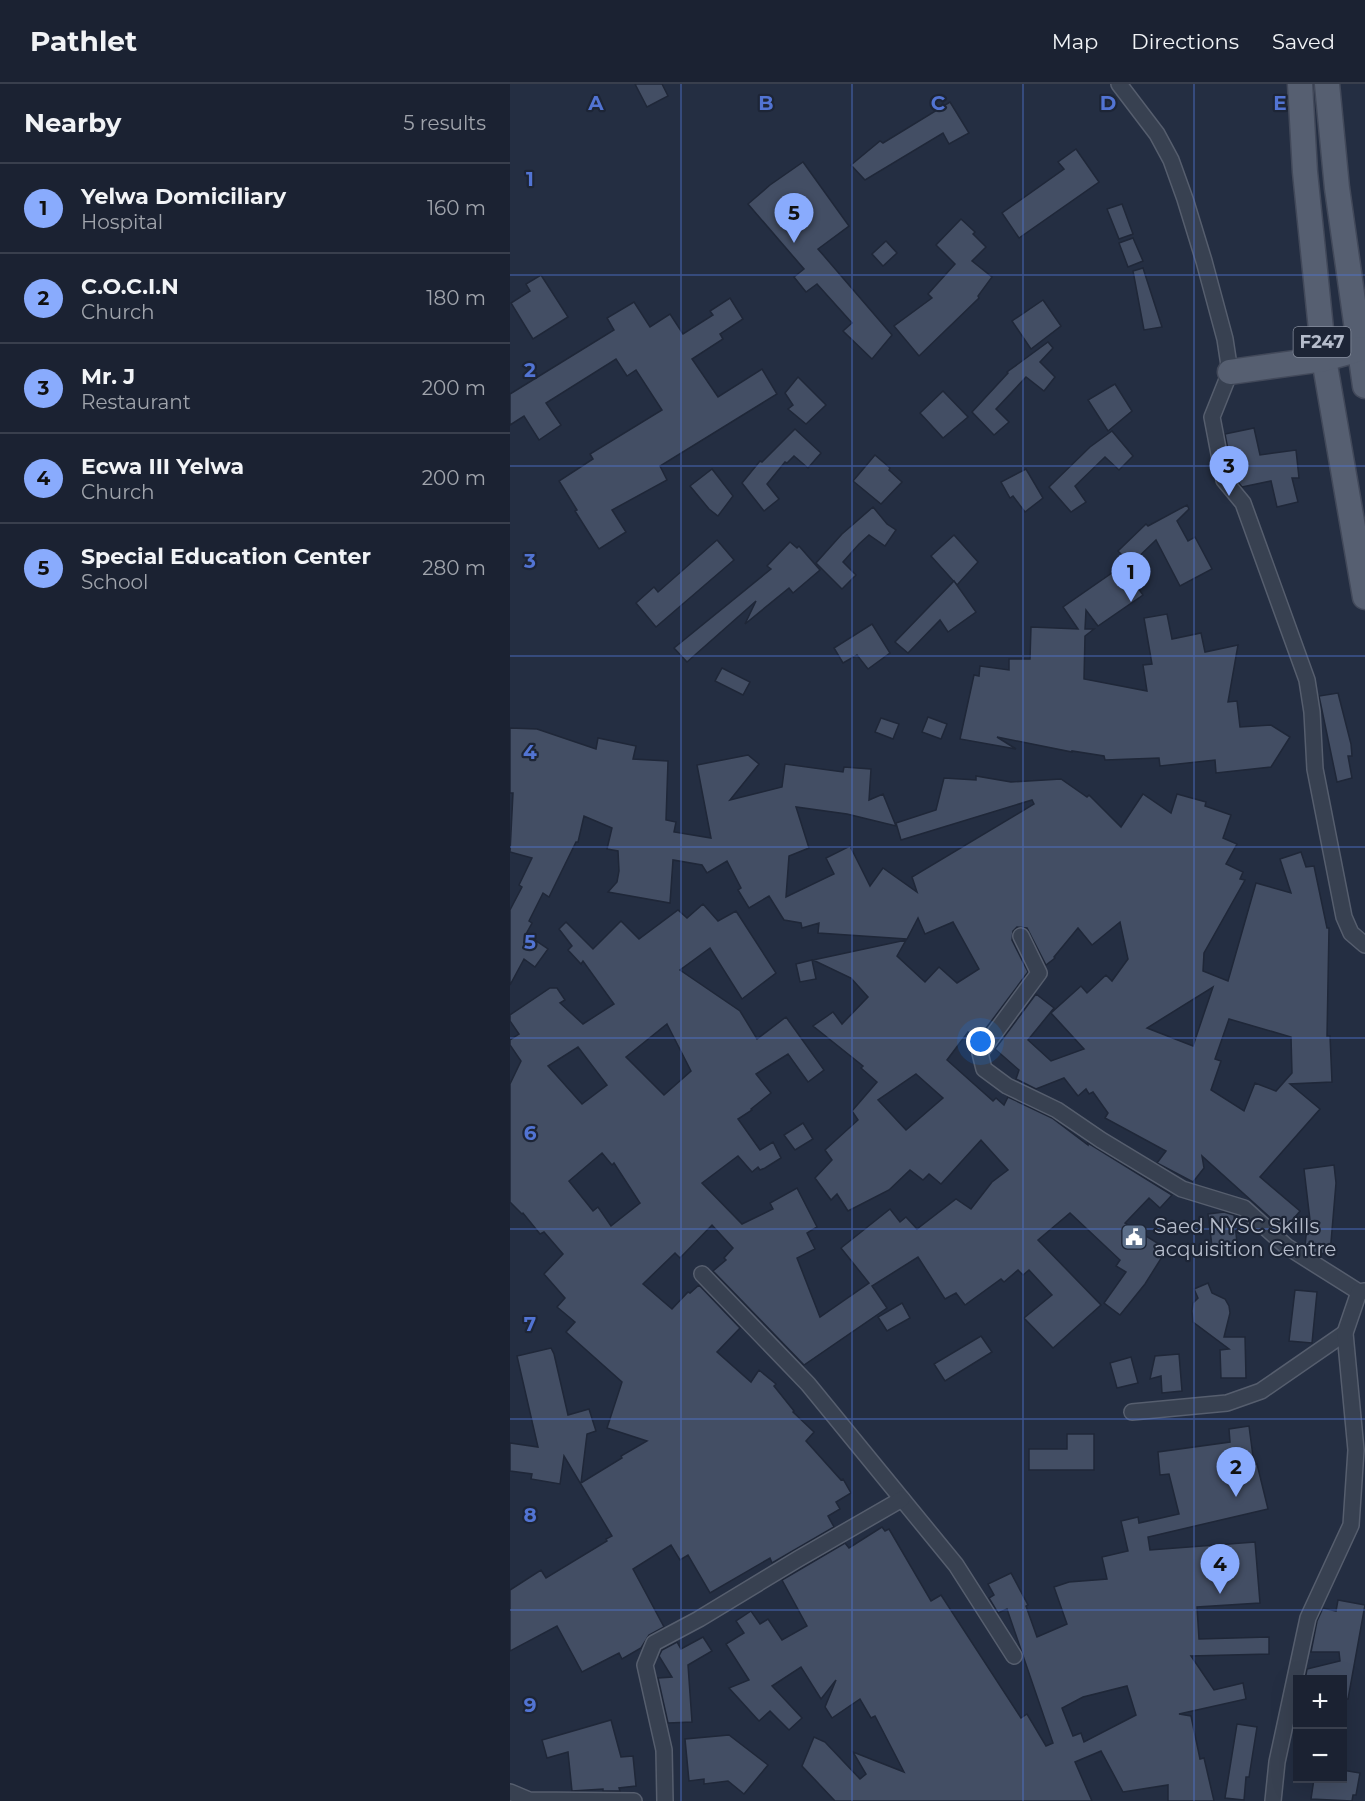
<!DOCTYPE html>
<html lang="en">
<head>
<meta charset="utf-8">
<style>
  body { margin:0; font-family:Montserrat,sans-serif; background:#282f3e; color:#f1f3f6 }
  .controls { position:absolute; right:18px; bottom:18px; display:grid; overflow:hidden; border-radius:0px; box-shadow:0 6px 24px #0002 }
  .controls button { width:54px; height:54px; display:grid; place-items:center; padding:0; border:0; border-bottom:2px solid #393f4d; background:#1b2232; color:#f1f3f6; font:30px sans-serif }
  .you { position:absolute; left:471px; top:958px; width:21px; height:21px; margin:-15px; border:4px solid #fff; border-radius:50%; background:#1a73e8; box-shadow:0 0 0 9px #1a73e833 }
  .badge { display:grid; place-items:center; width:39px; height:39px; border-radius:50%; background:#89abfd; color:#111; font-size:20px; font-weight:700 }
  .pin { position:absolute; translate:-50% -50px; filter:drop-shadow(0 2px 3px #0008) }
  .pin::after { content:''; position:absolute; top:32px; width:21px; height:18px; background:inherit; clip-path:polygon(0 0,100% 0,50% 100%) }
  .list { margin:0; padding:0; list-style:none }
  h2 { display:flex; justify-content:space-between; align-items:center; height:78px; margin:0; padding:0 24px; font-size:26px }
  h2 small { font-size:20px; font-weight:400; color:#a0a4ac }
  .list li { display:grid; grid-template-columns:39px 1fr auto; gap:18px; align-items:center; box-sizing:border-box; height:90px; padding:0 24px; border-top:2px solid #393f4d }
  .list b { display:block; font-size:22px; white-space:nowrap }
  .list p { margin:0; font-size:20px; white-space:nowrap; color:#a0a4ac }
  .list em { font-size:20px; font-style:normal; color:#a0a4ac }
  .map { position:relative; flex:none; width:855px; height:1717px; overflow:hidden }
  header { display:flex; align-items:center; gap:36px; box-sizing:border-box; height:84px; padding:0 30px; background:#1b2232; border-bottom:2px solid #393f4d }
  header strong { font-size:28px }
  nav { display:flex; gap:33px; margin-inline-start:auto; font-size:21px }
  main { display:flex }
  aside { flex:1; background:#1b2232 }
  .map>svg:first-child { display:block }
  .building { fill:#434e64; stroke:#1f2738; stroke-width:1.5; fill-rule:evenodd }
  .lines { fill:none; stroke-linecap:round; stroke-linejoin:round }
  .minor-casing { stroke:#565e6e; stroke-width:18 }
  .primary-casing { stroke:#42495a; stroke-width:27 }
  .minor { stroke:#384151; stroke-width:15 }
  .primary { stroke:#565f71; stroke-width:24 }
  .grid { fill:none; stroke:#5274d3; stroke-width:1.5; stroke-opacity:0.55 }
  .labels { text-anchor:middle; stroke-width:4.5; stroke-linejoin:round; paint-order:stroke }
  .shield { fill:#1d2536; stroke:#878f9e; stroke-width:1.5 }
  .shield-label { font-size:18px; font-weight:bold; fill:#b5bccb }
  .poi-label { font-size:20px; fill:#b5bccb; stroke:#1d2536; text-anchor:start }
  .grid-label { font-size:20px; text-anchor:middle; font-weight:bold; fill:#5274d3; stroke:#1d2536; stroke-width:4.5; stroke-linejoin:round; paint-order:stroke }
</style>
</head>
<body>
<header>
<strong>Pathlet</strong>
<nav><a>Map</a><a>Directions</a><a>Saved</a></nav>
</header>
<main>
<aside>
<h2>Nearby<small>5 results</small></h2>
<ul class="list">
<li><span class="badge">1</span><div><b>Yelwa Domiciliary</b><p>Hospital</p></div><em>160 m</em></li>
<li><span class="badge">2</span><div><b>C.O.C.I.N</b><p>Church</p></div><em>180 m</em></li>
<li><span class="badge">3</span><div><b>Mr. J</b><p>Restaurant</p></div><em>200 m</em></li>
<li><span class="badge">4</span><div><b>Ecwa III Yelwa</b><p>Church</p></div><em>200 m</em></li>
<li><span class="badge">5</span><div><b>Special Education Center</b><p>School</p></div><em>280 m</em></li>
</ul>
</aside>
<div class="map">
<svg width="855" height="1717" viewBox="0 0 855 1717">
  <rect width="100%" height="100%" fill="#242e42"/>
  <g class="building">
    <path d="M125,0H152L158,12L137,23Z"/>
    <path d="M440,18L459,49L439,60L433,49L355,96L341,81L370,57L373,59Z"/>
    <path d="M566,65L589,98L509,154L492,129L554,85L548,78Z"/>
    <path d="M293,78L339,142L308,165L382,251L362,275L333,247L342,239L307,200L296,208L284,193L294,185L238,120L260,101Z"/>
    <path d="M612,120L623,150L609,155L597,125Z"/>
    <path d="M451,135L465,148L463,150L476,163L462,177L482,193L468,212L469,214L409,272L384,242L422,214L418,210L445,180L426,161Z"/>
    <path d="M623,154L633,177L618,183L609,159Z"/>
    <path d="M376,157L387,169L373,182L362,170Z"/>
    <path d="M633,184L652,243L634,246L623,187Z"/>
    <path d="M31,191L58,233L23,255L1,219L20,207L16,200Z"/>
    <path d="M220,214L233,235L210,250L213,255L182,275L208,313L252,285L267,310L150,382L157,396L102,426L116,448L89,465L65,427L67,426L49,397L83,375L80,370L152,326L126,286L117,292L106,275L36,319L51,341L29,356L14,332L0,341V310L104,246L97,234L124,218L140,243L160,230L173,250L203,231L200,227Z"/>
    <path d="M533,216L551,242L521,265L502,237Z"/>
    <path d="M538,258L543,264L530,278L545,293L534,307L516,293L486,325L499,338L484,351L462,328L498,289L497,288Z"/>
    <path d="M288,293L316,321L296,340L278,325L283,321L275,309Z"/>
    <path d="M605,300L622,327L598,347L578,316Z"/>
    <path d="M433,307L458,333L433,354L410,329Z"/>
    <path d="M744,344L750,371L786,366L789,394H782L788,418L767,423L761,397L732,403L723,392L715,350Z"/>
    <path d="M285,345L311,369L298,384L284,372L277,379L275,378L257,400L269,415L254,427L232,399L250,377L252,378Z"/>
    <path d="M602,347L623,372L609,386L595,373L565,402L576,418L561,428L539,403L580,363Z"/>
    <path d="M365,371L380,384L379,386L392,398L371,420L343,397Z"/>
    <path d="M202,385L223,412L208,432L199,425L180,402Z"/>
    <path d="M516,385L533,414L515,428L503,412L500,414L491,398Z"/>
    <path d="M677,421L679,425L667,437L678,457L685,453L702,485L670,502L646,456L621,480L608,467L636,440L638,442Z"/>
    <path d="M363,423L377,440L386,446L375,462L359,451L349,460L333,478L346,491L332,505L306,479L332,450Z"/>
    <path d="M444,451L468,478L447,501L421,472Z"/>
    <path d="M207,456L224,476L146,543L126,519L144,503L148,508Z"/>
    <path d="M280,458L287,464L289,462L310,486L283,509L279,504L235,540L246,517L177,578L164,564L261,485L257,482Z"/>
    <path d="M612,482L633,511L588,542L576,526L575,545H584L575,552L574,595L637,607L633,581L642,580L634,534L657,530L662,555L691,549L695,568L728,561L718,618L727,617L730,643L761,641L780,653L761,683L706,689L705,676L650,682L649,674L595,676L594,672L562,667V668L487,653L506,665L450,655L464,591L469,592L470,582L499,586V575H520L521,543L568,545L553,523Z"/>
    <path d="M444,497L466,528L438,548L430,536L398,569L385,558Z"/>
    <path d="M362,540L380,569L358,585L347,571L333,579L324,564Z"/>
    <path d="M212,584L240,598L233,611L205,597Z"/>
    <path d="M828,609L841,660L842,672H838L842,694L827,698L809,612Z"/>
    <path d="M418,633L437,640L431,655L412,648Z"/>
    <path d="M371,634L389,640L383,655L365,648Z"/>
    <path d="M0,644L27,645L86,665L88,654L126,662L123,675L158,677L156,736L166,738L164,748L201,754L187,681L238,671L249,680L220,716L272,703L275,680L333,688L334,683L361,685L359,716L373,710L386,742L337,730L286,723L299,764L279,772L276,813L324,790L316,774L340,762L360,802L373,784L407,808L402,793L524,720L522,716L391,756L386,739L426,726L434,694L466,696V692L501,698L551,695L577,713L579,711L611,743L633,710L661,729L667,710L696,718L695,722L721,731L713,754L727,760L716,780L733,788L730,795L735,796L694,869L693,887L718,897L746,799L781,809L770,775L791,768L796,783L804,782L817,844H819L817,952H820L822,998L780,1000L810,1025L750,1093L790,1127L774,1146L692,1072L694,1084L683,1098L647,1079L656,1067L595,1034L598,1029L583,1008L579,1010L576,1005L568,1012L554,994L526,1005L506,995L509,986L485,965L526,910L544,924L518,956L541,977L574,965L541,929L571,902L577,909L596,891L602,897L618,875L610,838L582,861L568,844L544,873L545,874L536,881L517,844L507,843L503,847L502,856L518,888L468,955L458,948L437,976L483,1017L486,1014L494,1021L498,1013L542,1034L578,1061V1059L662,1111L650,1124L639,1114L615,1139L657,1165L635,1200L610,1231L594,1219L616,1188L606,1182L610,1176L560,1129L528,1156L591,1221L543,1264L514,1234L542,1211L519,1186L513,1191L508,1186L494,1198L491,1195L455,1221L446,1209L435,1215L408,1173L362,1202L377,1224L294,1281L203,1187L216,1176L214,1174L223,1164L202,1141L170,1174L165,1169L133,1200L162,1225L178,1208L180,1209L189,1201L230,1244L207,1268L241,1298L249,1286L266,1300L264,1302L284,1327L283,1328L304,1348L296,1357L331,1396L333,1395L341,1409L326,1418L330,1425L318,1432L324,1443L262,1479L260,1474L200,1509L178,1471L170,1476L161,1461L123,1485L154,1543L139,1551L131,1564L112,1575L109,1569L72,1588L47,1542L0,1567V1506L31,1486L36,1494L97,1457L96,1455L102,1452L54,1372L50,1400L21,1395L22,1390L0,1387V1359L28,1363L7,1272L41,1264L44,1270L58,1331L79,1325L86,1347L77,1350L71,1399L112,1374L111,1372L137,1357L97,1344L112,1298L56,1248L65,1238L47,1223L55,1214L34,1190L53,1170L34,1148L30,1150L13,1129L12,1130L0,1118V1000L11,977L0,961V956L9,950L0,937V931L40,904H47L55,916L50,919L73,940L104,920L73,877L71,880L58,866L62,862L49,845L56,838L83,865L111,837L129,855L168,826L177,834L193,820L208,837L226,827L266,889L232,915L200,864L170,886L230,927L247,955L276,933L314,986L298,998L278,970L246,990L261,1009L241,1025L242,1026L228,1035L250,1066L263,1058L271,1074L255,1084L250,1086L248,1083L242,1088L228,1072L192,1099L232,1140L263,1125L260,1119L287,1104L307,1143L297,1149L305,1165L287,1174L310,1233L359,1199L331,1164L380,1125L390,1138L396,1133L407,1145L446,1115L461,1125L482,1098L498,1086L471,1056L431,1100L419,1090L413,1096L400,1086L379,1106L338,1127L327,1110L321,1116L305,1094L322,1076L315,1066L348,1036L342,1027L367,998L351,984L353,982L303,942L323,928L332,940L358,913L341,894L303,876L396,856L387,872L415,898L429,883L447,899L469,885L443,838L415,850L408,834L397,855L308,849L309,839L292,844L291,839L274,836L259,812L239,824L228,806L231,804L217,777L197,789L192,781L163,776L160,819L98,808L107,798L109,787L108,767L97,765L102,744L74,732L68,758H66L39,813L33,809L19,837L22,839L16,850L38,865L25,883L14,875L0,901V826L12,803L9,801L22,774L0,768L3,709H0ZM703,903L683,962L637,944ZM719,935L781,953L782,989L766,1007L745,999L734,1027L701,1006L711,977L705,975ZM157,940L181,987L154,1011L116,973ZM68,963L97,1001L72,1020L38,982ZM406,990L433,1014L396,1046L368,1016ZM92,1069L102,1081L104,1079L130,1119L101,1142L88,1123L83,1127L59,1097Z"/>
    <path d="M302,876L306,895L290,898L286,880Z"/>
    <path d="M293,1039L303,1055L285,1066L274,1051Z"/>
    <path d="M824,1081L826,1099L820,1170L805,1169L795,1162L798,1133L800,1136L794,1085Z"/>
    <path d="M714,1128L724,1131L727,1159L702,1162L698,1130Z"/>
    <path d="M698,1199L702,1209L715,1215L719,1222L720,1229L714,1253H735L736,1294H711L710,1266L719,1265L683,1238L682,1227L683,1219L688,1214L684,1205Z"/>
    <path d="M785,1206L807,1208L802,1259L779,1257Z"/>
    <path d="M392,1219L400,1234L377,1247L368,1233Z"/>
    <path d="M471,1252L482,1268L435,1297L424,1280Z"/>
    <path d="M669,1270L672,1307L652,1309L651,1292L640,1295L645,1272Z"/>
    <path d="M621,1273L628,1299L607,1304L600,1279Z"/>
    <path d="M739,1342L744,1380H747L758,1425L638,1453L640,1466L745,1458L750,1519L687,1523L689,1555L759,1553V1570L681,1572L704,1606L733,1599L736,1615L669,1630L681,1632L690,1675L694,1674L704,1717H658V1701L613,1708L591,1667L565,1678L582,1717H325L292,1682L304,1653L315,1658L350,1695L356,1690L343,1668L394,1688L365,1632L361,1634L350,1615L322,1634L315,1623L326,1596L311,1615L291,1583L262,1602L292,1634L279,1646L260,1627L249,1637L219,1604L239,1596L216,1560L234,1549L226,1537L241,1527L250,1540L258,1535L272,1556L297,1542L272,1496L335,1459L339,1464L372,1443L375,1447L379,1445L421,1517L431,1511L511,1634L517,1630L536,1662L543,1659L497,1525L488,1529L479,1514L484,1511L478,1500L501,1489L518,1521L516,1522L527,1553L557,1540L544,1503L559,1498L597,1495L592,1473L618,1467L611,1437L628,1433L629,1439L669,1430L659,1390L650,1391L648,1368L720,1358L719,1345ZM617,1602L626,1631L574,1658L571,1649L563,1652L552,1624L573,1613Z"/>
    <path d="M557,1350H584V1386H519V1365H557Z"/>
    <path d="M828,1516L855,1521L838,1615H835L832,1596H795L797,1585L830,1577L829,1568H801L807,1537L813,1524L826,1527Z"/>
    <path d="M193,1553L202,1567L178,1581L182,1638L158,1639L148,1594L162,1593L149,1572L152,1566L167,1558L171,1565Z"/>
    <path d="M101,1636L111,1673L123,1672L126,1702L109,1704L110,1707H93V1705L62,1707L58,1668L37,1674L32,1656Z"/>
    <path d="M727,1640L747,1643L739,1693H736L734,1716L715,1714Z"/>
    <path d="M219,1651L258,1681L234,1710L218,1697L194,1700V1695L179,1697L175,1655Z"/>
    <path d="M832,1686L850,1689L846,1711H843L842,1717L801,1715L804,1695H832Z"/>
  </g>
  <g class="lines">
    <g class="minor-casing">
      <g id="minor">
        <path d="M609,0L647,50L661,76L675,115L694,177L715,255L720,288L702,333L714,396L733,419L797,596L802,628L805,685L834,833L841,849L855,861"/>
        <path d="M511,852L529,889L470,969L474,985L497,1002L547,1026L591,1056L672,1105L734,1124L776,1162L849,1208L855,1207"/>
        <path d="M192,1190L298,1300L446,1481L504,1572"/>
        <path d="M622,1328L717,1319L751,1307L835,1249"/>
        <path d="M0,1708L19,1716L124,1717"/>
        <path d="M155,1717L154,1666L135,1581L144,1559L189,1535L288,1475L392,1415"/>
        <path d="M763,1717L767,1678L798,1534L841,1441L846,1366L835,1249L849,1208"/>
      </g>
    </g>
    <g class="primary-casing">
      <g id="primary">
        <path d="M790,0L795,88L814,275L855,513"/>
        <path d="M817,0L827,104L855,302"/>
        <path d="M720,288L814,275L850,265"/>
      </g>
    </g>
    <use href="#minor" class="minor"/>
    <use href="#primary" class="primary"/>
  </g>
  <path class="grid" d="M171,0V1717M342,0V1717M513,0V1717M684,0V1717M0,191H855M0,382H855M0,572H855M0,763H855M0,954H855M0,1145H855M0,1335H855M0,1526H855"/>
  <defs>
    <g id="civic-square" transform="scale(1.35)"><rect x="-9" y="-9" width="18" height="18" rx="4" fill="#5c6f8a" stroke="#1d2536"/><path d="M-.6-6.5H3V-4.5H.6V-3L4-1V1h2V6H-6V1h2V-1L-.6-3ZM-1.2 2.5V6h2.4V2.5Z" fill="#fff"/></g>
  </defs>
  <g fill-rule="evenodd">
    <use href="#civic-square" x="624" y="1153"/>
  </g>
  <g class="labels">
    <rect class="shield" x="783.5" y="243" width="57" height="30" rx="4.5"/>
    <g class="shield-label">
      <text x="812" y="264">F247</text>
    </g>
    <g class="poi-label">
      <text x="644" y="1149">Saed NYSC Skills<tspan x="644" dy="23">acquisition Centre</tspan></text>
    </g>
  </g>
  <g class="grid-label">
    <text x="86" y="26">A</text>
    <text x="256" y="26">B</text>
    <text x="428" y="26">C</text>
    <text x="598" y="26">D</text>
    <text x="770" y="26">E</text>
    <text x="20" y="102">1</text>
    <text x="20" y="293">2</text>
    <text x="20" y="484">3</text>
    <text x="20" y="675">4</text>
    <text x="20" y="865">5</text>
    <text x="20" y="1056">6</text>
    <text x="20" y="1247">7</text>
    <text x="20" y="1438">8</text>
    <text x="20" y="1628">9</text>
  </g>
</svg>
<div class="controls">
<button>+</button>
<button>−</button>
</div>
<div class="you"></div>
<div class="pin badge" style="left:621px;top:518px">1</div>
<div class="pin badge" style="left:726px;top:1413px">2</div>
<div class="pin badge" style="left:719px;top:412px">3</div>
<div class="pin badge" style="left:710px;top:1510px">4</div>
<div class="pin badge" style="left:284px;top:159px">5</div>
</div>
</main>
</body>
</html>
